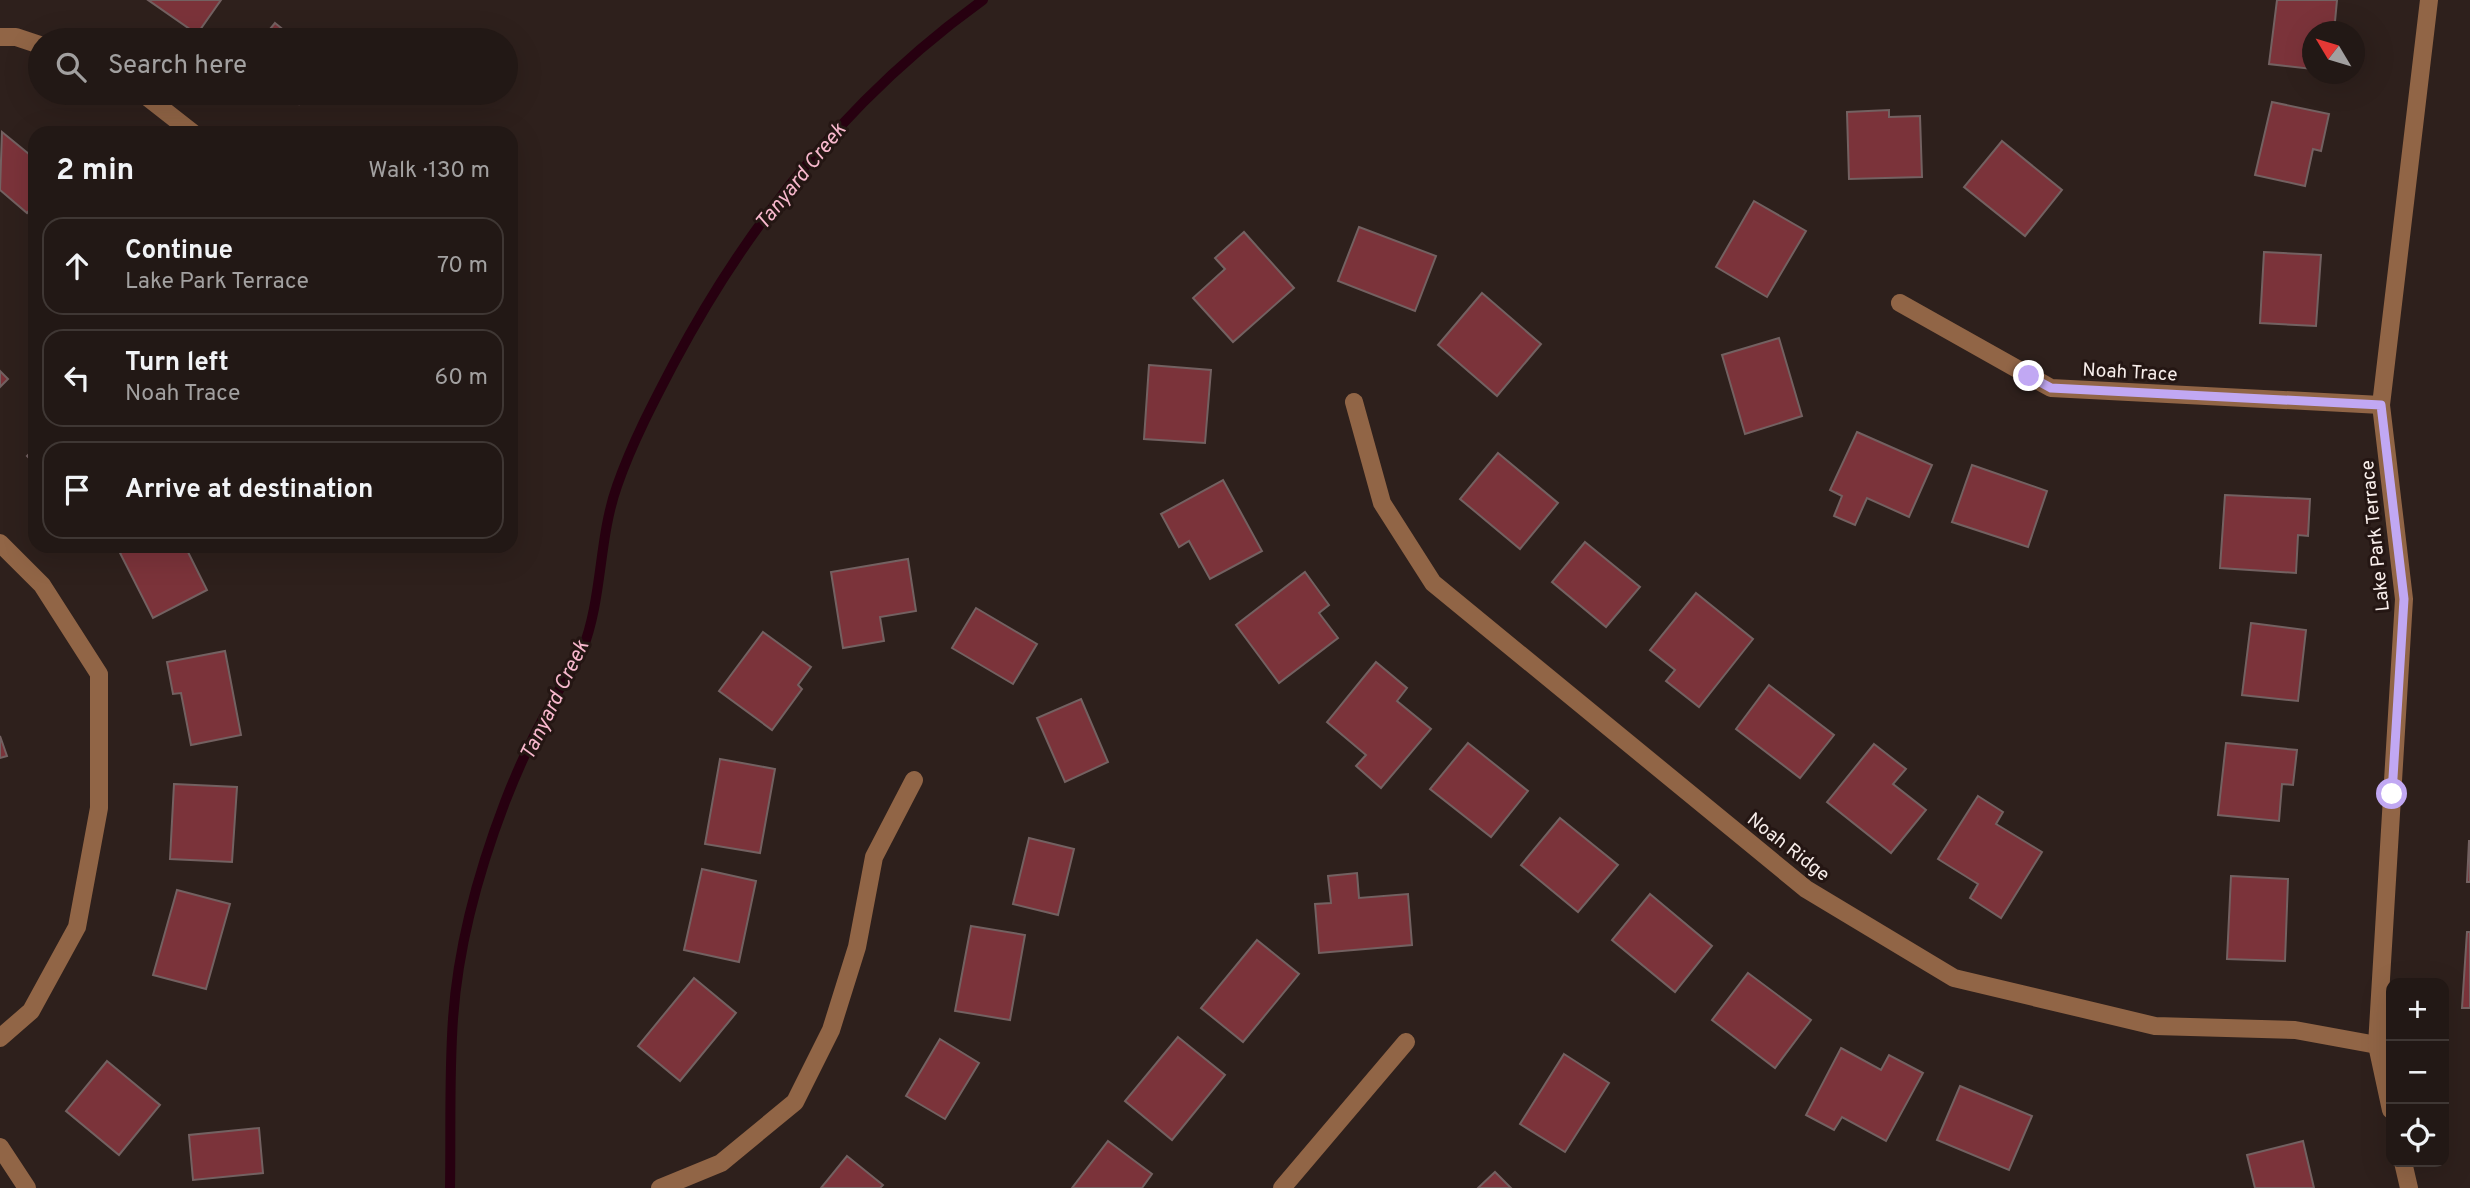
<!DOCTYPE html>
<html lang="en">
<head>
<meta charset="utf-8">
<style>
  body { margin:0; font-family:Overpass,sans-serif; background:#2a211e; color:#f1f3f6 }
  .controls { position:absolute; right:21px; bottom:21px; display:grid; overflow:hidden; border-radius:14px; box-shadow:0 7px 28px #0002 }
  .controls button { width:63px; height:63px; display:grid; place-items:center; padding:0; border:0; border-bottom:2px solid #3f3734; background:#221815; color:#f1f3f6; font:35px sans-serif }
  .compass { position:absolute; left:2302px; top:21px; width:63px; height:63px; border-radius:50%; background:#221815; box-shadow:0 7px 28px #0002; rotate:308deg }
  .stop { position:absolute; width:21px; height:21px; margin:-16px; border:5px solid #c1a8f3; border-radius:50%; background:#fff }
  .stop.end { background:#c1a8f3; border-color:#fff; box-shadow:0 2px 7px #0008 }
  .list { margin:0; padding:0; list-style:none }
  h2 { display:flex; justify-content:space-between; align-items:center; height:91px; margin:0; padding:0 28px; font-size:30px }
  h2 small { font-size:23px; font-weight:400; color:#a2a0a0 }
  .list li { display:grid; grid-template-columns:46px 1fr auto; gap:21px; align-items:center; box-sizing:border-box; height:98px; margin:0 14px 14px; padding:0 14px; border:2px solid #3f3734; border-radius:21px }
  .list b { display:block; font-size:26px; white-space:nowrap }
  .list p { margin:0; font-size:23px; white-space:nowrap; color:#a2a0a0 }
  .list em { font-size:23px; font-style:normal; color:#a2a0a0 }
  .icon { flex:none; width:38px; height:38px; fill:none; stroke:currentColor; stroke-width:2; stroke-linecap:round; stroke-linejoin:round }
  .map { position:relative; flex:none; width:2470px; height:1188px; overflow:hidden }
  .search { position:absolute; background:#221815; box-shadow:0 7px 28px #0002; left:28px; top:28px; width:490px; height:77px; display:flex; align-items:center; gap:18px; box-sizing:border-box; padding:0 24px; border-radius:38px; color:#a2a0a0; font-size:26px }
  .panel { position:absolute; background:#221815; box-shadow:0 7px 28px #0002; left:28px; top:126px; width:490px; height:427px; border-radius:21px }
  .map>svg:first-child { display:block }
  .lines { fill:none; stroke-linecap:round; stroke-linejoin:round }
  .stream { stroke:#270010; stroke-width:10 }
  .building { fill:#7b333a; stroke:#736161; stroke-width:2 }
  .minor { stroke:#916546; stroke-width:18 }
  .route { stroke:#c1a8f3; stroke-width:9 }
  .labels { text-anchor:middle; stroke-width:6; stroke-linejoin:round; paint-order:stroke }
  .street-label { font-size:19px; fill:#f7edea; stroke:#241613 }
  .water-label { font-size:21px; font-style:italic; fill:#f8b8cd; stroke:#241613 }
</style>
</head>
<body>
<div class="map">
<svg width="2470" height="1188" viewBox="0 0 2470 1188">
  <rect width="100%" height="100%" fill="#2e201c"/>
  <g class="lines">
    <path class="stream" d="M450,1188C451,1132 449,1075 453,1019C458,945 479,870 505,802C519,766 535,731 555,697C563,682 575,667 582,651C603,598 598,540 617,486C632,443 653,403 674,363C750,220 851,95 983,0"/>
  </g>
  <g class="building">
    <path d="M148,0H221L197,34Z"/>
    <path d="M2277,0H2337L2334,32H2312V69L2269,64Z"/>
    <path d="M275,23L296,40H261Z"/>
    <path d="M286,93H308L299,104Z"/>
    <path d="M2272,102L2329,114L2321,151L2313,149L2305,186L2255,175Z"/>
    <path d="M1889,110V117L1920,116L1922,177L1849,179L1847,112Z"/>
    <path d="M2,132L35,159V204L27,213L0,190Z"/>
    <path d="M2002,141L2062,190L2025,236L1964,187Z"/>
    <path d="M1754,201L1806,231L1767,297L1716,267Z"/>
    <path d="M1359,227L1436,256L1415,311L1338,281Z"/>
    <path d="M1244,232L1294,288L1233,342L1193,298L1225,269L1215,258Z"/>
    <path d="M2264,252L2321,255L2316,326L2260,323Z"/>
    <path d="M1482,293L1541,344L1497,396L1438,345Z"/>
    <path d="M1779,338L1802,416L1745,434L1722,355Z"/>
    <path d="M1149,365L1211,370L1205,443L1144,439Z"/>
    <path d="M0,371L8,379L0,387Z"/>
    <path d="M1857,432L1932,465L1909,517L1867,498L1855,525L1834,516L1842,496L1830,490Z"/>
    <path d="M35,448V464L27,456Z"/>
    <path d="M1498,453L1558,503L1520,549L1460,499Z"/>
    <path d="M1972,465L2047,491L2028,547L1952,522Z"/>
    <path d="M1223,480L1262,551L1210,579L1189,541L1179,547L1161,514Z"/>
    <path d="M2225,495L2310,499L2308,536L2298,535L2296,573L2220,568Z"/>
    <path d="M1585,542L1640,587L1606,627L1552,582Z"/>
    <path d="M134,546H185L207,590L153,618L120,553Z"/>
    <path d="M908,559L916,611L880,617L884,641L843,648L831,572Z"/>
    <path d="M1305,572L1329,605L1319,613L1338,638L1279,683L1236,625Z"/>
    <path d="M1696,593L1753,639L1699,707L1666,681L1675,670L1650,650Z"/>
    <path d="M976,608L1037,644L1013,684L952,648Z"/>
    <path d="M2251,623L2306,630L2298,701L2242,695Z"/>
    <path d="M763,632L811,667L798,685L802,689L772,730L719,691Z"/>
    <path d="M225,651L241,735L191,745L181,693L173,694L167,662Z"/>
    <path d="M1376,662L1407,688L1397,701L1431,729L1381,788L1356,766L1366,755L1327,722Z"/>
    <path d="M1769,685L1834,735L1800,778L1736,729Z"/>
    <path d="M1081,699L1108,762L1065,782L1037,718Z"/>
    <path d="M0,736L7,756L0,758Z"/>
    <path d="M1468,743L1528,791L1491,837L1430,789Z"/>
    <path d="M2226,743L2297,750L2293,785L2282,784L2279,821L2218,815Z"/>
    <path d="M1874,744L1906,769L1893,784L1926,810L1891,853L1827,802Z"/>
    <path d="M720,759L775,769L760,853L705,844Z"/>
    <path d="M174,784L237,787L232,862L170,859Z"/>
    <path d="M1978,796L2003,812L1996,824L2042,852L2001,918L1970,898L1978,884L1938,859Z"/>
    <path d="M1560,818L1618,865L1578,912L1521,865Z"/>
    <path d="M1029,838L1074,849L1058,915L1013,904Z"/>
    <path d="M2469,841H2470V882H2467Z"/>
    <path d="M702,869L756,881L739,962L684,950Z"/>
    <path d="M1357,873L1359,898L1408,894L1412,945L1319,953L1315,904L1331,903L1328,876Z"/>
    <path d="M2231,876L2288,879L2285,961L2227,959Z"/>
    <path d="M177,890L230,904L206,989L153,975Z"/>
    <path d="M1650,894L1712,946L1675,992L1612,940Z"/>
    <path d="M971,926L1025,935L1010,1020L955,1011Z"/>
    <path d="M2467,932H2470V1008H2462Z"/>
    <path d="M1257,940L1299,974L1243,1042L1201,1008Z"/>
    <path d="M1748,973L1811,1020L1775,1068L1712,1020Z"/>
    <path d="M694,978L736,1013L680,1081L638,1046Z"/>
    <path d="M1178,1037L1225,1075L1172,1140L1125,1101Z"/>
    <path d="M940,1039L979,1063L945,1119L906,1096Z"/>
    <path d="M1841,1048L1881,1070L1889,1055L1923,1073L1886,1141L1842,1117L1834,1130L1806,1115Z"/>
    <path d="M1564,1054L1609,1083L1565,1152L1520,1124Z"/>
    <path d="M107,1061L160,1105L119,1155L66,1111Z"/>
    <path d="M1960,1086L2032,1116L2009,1170L1937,1140Z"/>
    <path d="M259,1128L263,1173L193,1180L189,1135Z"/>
    <path d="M1108,1141L1152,1174L1142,1188H1072Z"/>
    <path d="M2303,1141L2314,1188H2255L2247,1155Z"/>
    <path d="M847,1156L883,1185L880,1188H821Z"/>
    <path d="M1495,1172L1511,1188H1478Z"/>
  </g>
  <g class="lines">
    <g class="minor">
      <path d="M0,37H16L40,45"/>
      <path d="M142,93L193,133"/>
      <path d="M1900,303L2051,388L2381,405"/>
      <path d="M1354,402L1382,503L1433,583L1806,889L1954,978L2155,1026L2295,1030L2377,1045"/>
      <path d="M0,543L42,585L99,674V808L77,927L31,1011L0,1038"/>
      <path d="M2391,1110L2377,1045L2404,599L2381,405L2429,0"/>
      <path d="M0,1147L27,1188"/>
      <path d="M2403,1162L2409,1188"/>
      <path d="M660,1188L721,1163L795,1102L831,1030L857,947L874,857L914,780"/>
      <path d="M1282,1188L1406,1042"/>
    </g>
  </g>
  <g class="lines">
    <path class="route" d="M2029,376L2051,388L2381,405L2404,599L2392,794"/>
  </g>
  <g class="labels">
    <g class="street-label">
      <text transform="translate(2130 371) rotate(3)" y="7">Noah Trace</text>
      <text transform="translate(2374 536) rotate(-96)" y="7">Lake Park Terrace</text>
      <text transform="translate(1789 846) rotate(38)" y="7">Noah Ridge</text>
    </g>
    <g class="water-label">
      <text transform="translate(800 176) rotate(-51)" y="7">Tanyard Creek</text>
      <text transform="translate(554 700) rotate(-64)" y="7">Tanyard Creek</text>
    </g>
  </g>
</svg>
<div class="controls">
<button>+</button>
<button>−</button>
<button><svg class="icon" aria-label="locate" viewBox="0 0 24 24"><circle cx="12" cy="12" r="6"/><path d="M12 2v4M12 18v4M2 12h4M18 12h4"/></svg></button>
</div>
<svg class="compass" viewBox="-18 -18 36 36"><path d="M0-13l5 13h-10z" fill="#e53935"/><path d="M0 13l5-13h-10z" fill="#a2a0a0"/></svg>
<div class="stop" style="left:2392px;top:794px"></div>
<div class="stop end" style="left:2029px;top:376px"></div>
<div class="search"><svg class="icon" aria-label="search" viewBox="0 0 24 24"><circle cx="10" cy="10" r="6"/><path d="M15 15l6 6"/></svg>Search here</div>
<section class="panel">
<h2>2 min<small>Walk · 130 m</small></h2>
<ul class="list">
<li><svg class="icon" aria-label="ahead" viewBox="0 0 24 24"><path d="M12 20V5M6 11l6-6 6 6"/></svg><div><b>Continue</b><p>Lake Park Terrace</p></div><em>70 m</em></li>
<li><svg class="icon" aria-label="left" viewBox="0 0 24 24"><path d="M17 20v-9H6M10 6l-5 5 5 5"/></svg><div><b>Turn left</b><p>Noah Trace</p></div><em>60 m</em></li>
<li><svg class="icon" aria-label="arrive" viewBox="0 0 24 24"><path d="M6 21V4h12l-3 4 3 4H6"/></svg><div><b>Arrive at destination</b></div></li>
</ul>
</section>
</div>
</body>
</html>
